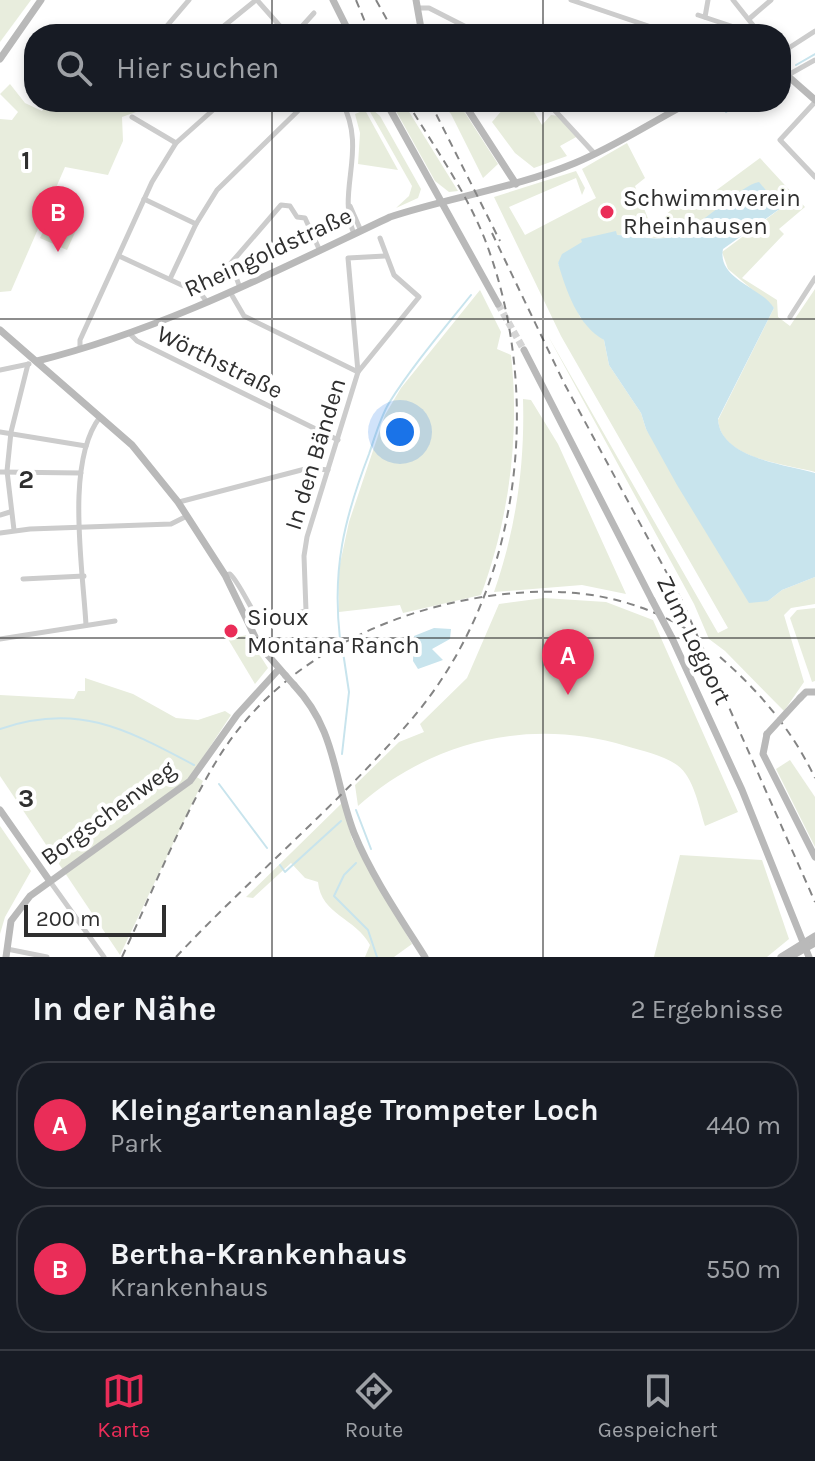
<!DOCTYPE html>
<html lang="de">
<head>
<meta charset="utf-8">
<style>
  body { margin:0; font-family:Karla,sans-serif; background:#242831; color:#f1f3f6 }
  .scale { position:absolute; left:24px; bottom:20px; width:142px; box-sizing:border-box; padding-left:8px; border:4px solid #2f2f2f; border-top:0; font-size:22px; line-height:28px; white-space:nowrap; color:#2f2f2f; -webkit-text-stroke:6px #fff; paint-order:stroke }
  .you { position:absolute; left:400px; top:432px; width:28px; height:28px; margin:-20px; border:6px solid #fff; border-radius:50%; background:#1a73e8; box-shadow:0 0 0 12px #1a73e833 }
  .badge { display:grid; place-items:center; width:52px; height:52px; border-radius:50%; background:#ea2d58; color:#fff; font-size:26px; font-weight:700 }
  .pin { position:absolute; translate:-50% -66px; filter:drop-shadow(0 2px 4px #0008) }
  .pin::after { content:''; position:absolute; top:42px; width:28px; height:24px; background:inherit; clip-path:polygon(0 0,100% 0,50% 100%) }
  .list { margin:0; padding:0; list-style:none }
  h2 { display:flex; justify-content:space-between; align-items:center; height:104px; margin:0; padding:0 32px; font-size:34px }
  h2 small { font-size:26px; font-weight:400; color:#9ea1a6 }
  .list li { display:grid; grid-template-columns:52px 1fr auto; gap:24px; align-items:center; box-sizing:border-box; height:128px; margin:0 16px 16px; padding:0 16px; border:2px solid #363941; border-radius:32px }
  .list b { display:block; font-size:30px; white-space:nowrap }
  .list p { margin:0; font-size:26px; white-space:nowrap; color:#9ea1a6 }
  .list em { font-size:26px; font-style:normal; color:#9ea1a6 }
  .icon { flex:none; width:44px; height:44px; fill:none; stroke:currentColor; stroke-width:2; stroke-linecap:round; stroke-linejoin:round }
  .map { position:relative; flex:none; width:815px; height:957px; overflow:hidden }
  .search { position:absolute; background:#171b24; box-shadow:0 4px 12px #0003; left:24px; right:24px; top:24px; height:88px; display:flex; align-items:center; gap:20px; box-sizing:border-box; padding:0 28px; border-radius:32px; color:#9ea1a6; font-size:30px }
  .sheet { height:392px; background:#171b24 }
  nav { display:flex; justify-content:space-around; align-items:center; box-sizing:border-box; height:112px; border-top:2px solid #363941; background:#171b24; font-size:22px; color:#9ea1a6 }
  nav a { display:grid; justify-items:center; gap:4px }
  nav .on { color:#ea2d58 }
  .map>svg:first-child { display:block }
  .green { fill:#e8eddd }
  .water { fill:#c8e4ed }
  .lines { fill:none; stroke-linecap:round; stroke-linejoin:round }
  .stream { stroke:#c8e4ed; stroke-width:2 }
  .secondary-tunnel { stroke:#d5d5d5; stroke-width:7; stroke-dasharray:7 3.5; stroke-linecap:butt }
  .street { stroke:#ccc; stroke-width:5 }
  .secondary { stroke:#b9b9b9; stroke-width:7 }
  .rail { stroke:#848484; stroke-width:2; stroke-dasharray:8 6; stroke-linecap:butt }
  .secondary-bridge { stroke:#b9b9b9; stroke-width:7 }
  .grid { fill:none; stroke:#2f2f2f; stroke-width:2; stroke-opacity:0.55 }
  .poi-dot { fill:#ea2d58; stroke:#fff; stroke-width:3 }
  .labels { text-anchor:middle; stroke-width:8; stroke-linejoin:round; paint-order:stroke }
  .poi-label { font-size:24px; fill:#2f2f2f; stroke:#fff; text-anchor:start }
  .street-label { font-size:24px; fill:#2f2f2f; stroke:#fff }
  .grid-label { font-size:26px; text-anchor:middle; font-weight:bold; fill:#2f2f2f; stroke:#fff; stroke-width:8; stroke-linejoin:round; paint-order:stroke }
</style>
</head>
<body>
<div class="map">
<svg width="815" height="957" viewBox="0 0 815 957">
  <rect width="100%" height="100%" fill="#fff"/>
  <g class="green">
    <path d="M0,0H31L0,42Z"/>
    <path d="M10,84L25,103L42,111L46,102H62L72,107L92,102L98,110L122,102H164L122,117L123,141L108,175L65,167L11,291L0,292V119L12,120L18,112L0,94Z"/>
    <path d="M391,102H403L458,191L449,192L435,181Z"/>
    <path d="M440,102L449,105L458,102L498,164L483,178L451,114Z"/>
    <path d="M509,102H528L542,125L551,115L559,116L578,136L560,146L567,156L534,168L515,153L492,122Z"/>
    <path d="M365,103L380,116L421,189L418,198L396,208L409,196L412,186Z"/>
    <path d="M365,110L398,170L358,164L360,133L355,114Z"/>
    <path d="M627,143L645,178L635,186L651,226L663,222V217L686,197L695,206L760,158L805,207L779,229L784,234L742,278L777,300L778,317L790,326L815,289V472C784,464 721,459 718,420L774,308L728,269L722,252L781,208L740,192C724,211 686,237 661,238C652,239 644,235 636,235C606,233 577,239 558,263L580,317L604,340L609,365L641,413L646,429L768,601L782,590L815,577V604L791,608L784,615L804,682L784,711L725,651L709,639L694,604L547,334L718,633L728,628L561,336L494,197L576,171L585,188L582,195L576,178L509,207L525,235L596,198L582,169Z"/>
    <path d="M56,205L82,217L67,250L40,238Z"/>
    <path d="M480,290L501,332L497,349L511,355C520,436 509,519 481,595L403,613L400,605L339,612L338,573L349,522L385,415L401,388Z"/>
    <path d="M523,399L531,400L558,444L626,594L582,585L494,592C516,529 525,465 523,399Z"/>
    <path d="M544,598L606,602L653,620L738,812L705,826C699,808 694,777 677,765C663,755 642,751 626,746C530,717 431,741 358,806L355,785L399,742L424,732L420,724L467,678L499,604Z"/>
    <path d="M815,608V681L812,682L790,618L797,610Z"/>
    <path d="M247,635L268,668L255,684L228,639Z"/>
    <path d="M85,678L133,694L176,718L198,720L225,711L231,715L192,774L203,781L120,955L0,776V695L74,699L78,691H85Z"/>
    <path d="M790,760L815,797V847L776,769Z"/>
    <path d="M342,803L352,839L412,944L394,957H365L370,945C356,918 321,915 318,882L305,878L291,863L253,898L246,897Z"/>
    <path d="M0,826L31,871L5,917L0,934Z"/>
    <path d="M680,855L762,860L789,939L767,957H654Z"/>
  </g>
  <g class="water">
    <path d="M759,182L781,208L723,249C717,279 761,287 774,308L718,419C720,458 784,464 815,473V577L782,590L768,601L749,603L677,485L646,429L641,413L609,365L604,340C578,326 566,290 558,263L562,254L582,242L581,239L616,231L617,235C636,235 656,242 674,236C700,228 740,185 759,182Z"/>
    <path d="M434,628L451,629L450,639L432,649L443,660L418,669L413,661L414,636Z"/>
  </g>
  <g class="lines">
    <g class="stream">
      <path d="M796,65L815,54"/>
      <path d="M726,112L741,102"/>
      <path d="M340,639C332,569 344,519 369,454C375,437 380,418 389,403C413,365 443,330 471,295"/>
      <path d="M0,729C77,702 126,729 194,765"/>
      <path d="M342,754L349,692L343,652"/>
      <path d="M219,784L267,848"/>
      <path d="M356,810L371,849"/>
      <path d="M356,863L344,875L334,896L368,930L377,957"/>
      <path d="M280,865L285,872L341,821"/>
    </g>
    <path class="secondary-tunnel" d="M498,304L524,350"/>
    <g class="street">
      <path d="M257,0L287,34"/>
      <path d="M571,0L672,34"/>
      <path d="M733,0L760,34"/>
      <path d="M417,8H429L480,34"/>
      <path d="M698,15L740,29"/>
      <path d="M705,17L708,0"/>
      <path d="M749,19L771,0"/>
      <path d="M160,34L189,0"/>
      <path d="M214,34L256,0"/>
      <path d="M295,34L314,13"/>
      <path d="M781,53L815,31"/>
      <path d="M788,75L815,60"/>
      <path d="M342,102C368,151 336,190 354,234"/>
      <path d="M547,102L594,153"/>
      <path d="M815,102L780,140L815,177"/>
      <path d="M132,117L176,143"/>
      <path d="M144,199L196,224"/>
      <path d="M350,206L361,231"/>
      <path d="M119,256L201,294L207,302"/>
      <path d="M170,279L196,224L217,190L307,102"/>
      <path d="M240,288L231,263L281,205L290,206L297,217L305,218L320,251"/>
      <path d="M230,292L244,316L358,372L419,297L394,275L380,238"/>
      <path d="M790,317L815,278"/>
      <path d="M131,335L137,341L338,440"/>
      <path d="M80,349V340L152,182L176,143L222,102"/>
      <path d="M0,370L29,364"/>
      <path d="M0,432L86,446"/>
      <path d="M0,472L81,473"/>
      <path d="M179,502L309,468L328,470"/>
      <path d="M0,515L10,512"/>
      <path d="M14,530L7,471L11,432L28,364"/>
      <path d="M0,533L30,529L171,524L187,516"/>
      <path d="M225,575L230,574C239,582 250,608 259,620L306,611L304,556L307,537L358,372L348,258L385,256"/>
      <path d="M23,579L84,576"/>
      <path d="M86,625C83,569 65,462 100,417"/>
      <path d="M0,639L115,621"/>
      <path d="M49,880L104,957"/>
      <path d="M7,949L47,957"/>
    </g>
    <g class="secondary">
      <path d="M333,0L350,34"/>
      <path d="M416,0L422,34"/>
      <path d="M0,59L41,0"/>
      <path d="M781,70L815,100"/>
      <path d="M386,102L498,304"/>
      <path d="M463,102L516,184"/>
      <path d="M0,330L132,445L178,502L225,575L259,645L286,676"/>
      <path d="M524,350L652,600"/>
      <path d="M37,361C162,330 274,272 390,217C451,197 515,188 575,163C614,147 652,122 690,102"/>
      <path d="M672,638L742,790L809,957"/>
      <path d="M294,685C337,731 333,778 354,833C371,875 401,919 425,957"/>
      <path d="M800,698L806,692H815"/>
      <path d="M767,734L763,754L815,857"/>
      <path d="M0,810L49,880"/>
      <path d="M6,957L11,921L30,896L190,781L237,715L279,669"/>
      <path d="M781,957L815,936"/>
      <path d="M790,957L815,943"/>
    </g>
    <g class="rail">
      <path d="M356,0L370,34"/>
      <path d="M376,0L395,34"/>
      <path d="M430,102L500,241"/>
      <path d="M492,233L564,383L682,601L815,902"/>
      <path d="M720,657C760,692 792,730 815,778"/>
      <path d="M122,957C152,893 178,826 214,765C272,666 379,612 489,596C560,586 625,592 688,630"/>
      <path d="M176,957C251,877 340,803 411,720C520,593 544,400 487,245C468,194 435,148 407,102"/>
    </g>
    <g class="secondary-bridge">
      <path d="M652,600L672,638"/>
      <path d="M286,676L294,685"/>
      <path d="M767,734L800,698"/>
    </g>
  </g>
  <path class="grid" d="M272,0V34M543,0V34M272,102V957M543,102V957M0,319H815M0,638H815"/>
  <g class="poi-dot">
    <circle cx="607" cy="212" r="8"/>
    <circle cx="231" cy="631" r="8"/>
  </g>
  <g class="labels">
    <g class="poi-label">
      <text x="623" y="206">Schwimmverein<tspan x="623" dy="28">Rheinhausen</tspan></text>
      <text x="247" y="625">Sioux<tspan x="247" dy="28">Montana Ranch</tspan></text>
    </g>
    <g class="street-label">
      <text transform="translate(268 252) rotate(-25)" y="8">Rheingoldstraße</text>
      <text transform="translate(220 362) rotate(26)" y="8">Wörthstraße</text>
      <text transform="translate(315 454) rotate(-73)" y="8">In den Bänden</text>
      <text transform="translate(694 640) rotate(64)" y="8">Zum Logport</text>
      <text transform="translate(108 813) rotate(-36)" y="8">Borgschenweg</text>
    </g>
  </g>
  <g class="grid-label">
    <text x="26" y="169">1</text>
    <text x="26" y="488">2</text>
    <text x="26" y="807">3</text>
  </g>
</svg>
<div class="scale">200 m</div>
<div class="you"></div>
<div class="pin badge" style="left:568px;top:695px">A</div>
<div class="pin badge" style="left:58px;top:252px">B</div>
<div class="search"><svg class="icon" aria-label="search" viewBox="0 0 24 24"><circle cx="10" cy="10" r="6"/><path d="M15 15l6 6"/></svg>Hier suchen</div>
</div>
<section class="sheet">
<h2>In der Nähe<small>2 Ergebnisse</small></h2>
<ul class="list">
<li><span class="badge">A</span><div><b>Kleingartenanlage Trompeter Loch</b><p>Park</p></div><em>440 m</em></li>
<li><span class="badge">B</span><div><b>Bertha-Krankenhaus</b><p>Krankenhaus</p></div><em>550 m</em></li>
</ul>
</section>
<nav>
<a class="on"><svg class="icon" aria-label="map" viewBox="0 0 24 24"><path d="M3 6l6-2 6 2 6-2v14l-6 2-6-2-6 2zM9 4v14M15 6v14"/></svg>Karte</a>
<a><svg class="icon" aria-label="directions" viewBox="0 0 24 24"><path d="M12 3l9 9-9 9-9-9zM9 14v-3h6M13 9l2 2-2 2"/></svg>Route</a>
<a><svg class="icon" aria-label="saved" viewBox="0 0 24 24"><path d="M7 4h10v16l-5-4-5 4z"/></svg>Gespeichert</a>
</nav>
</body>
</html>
